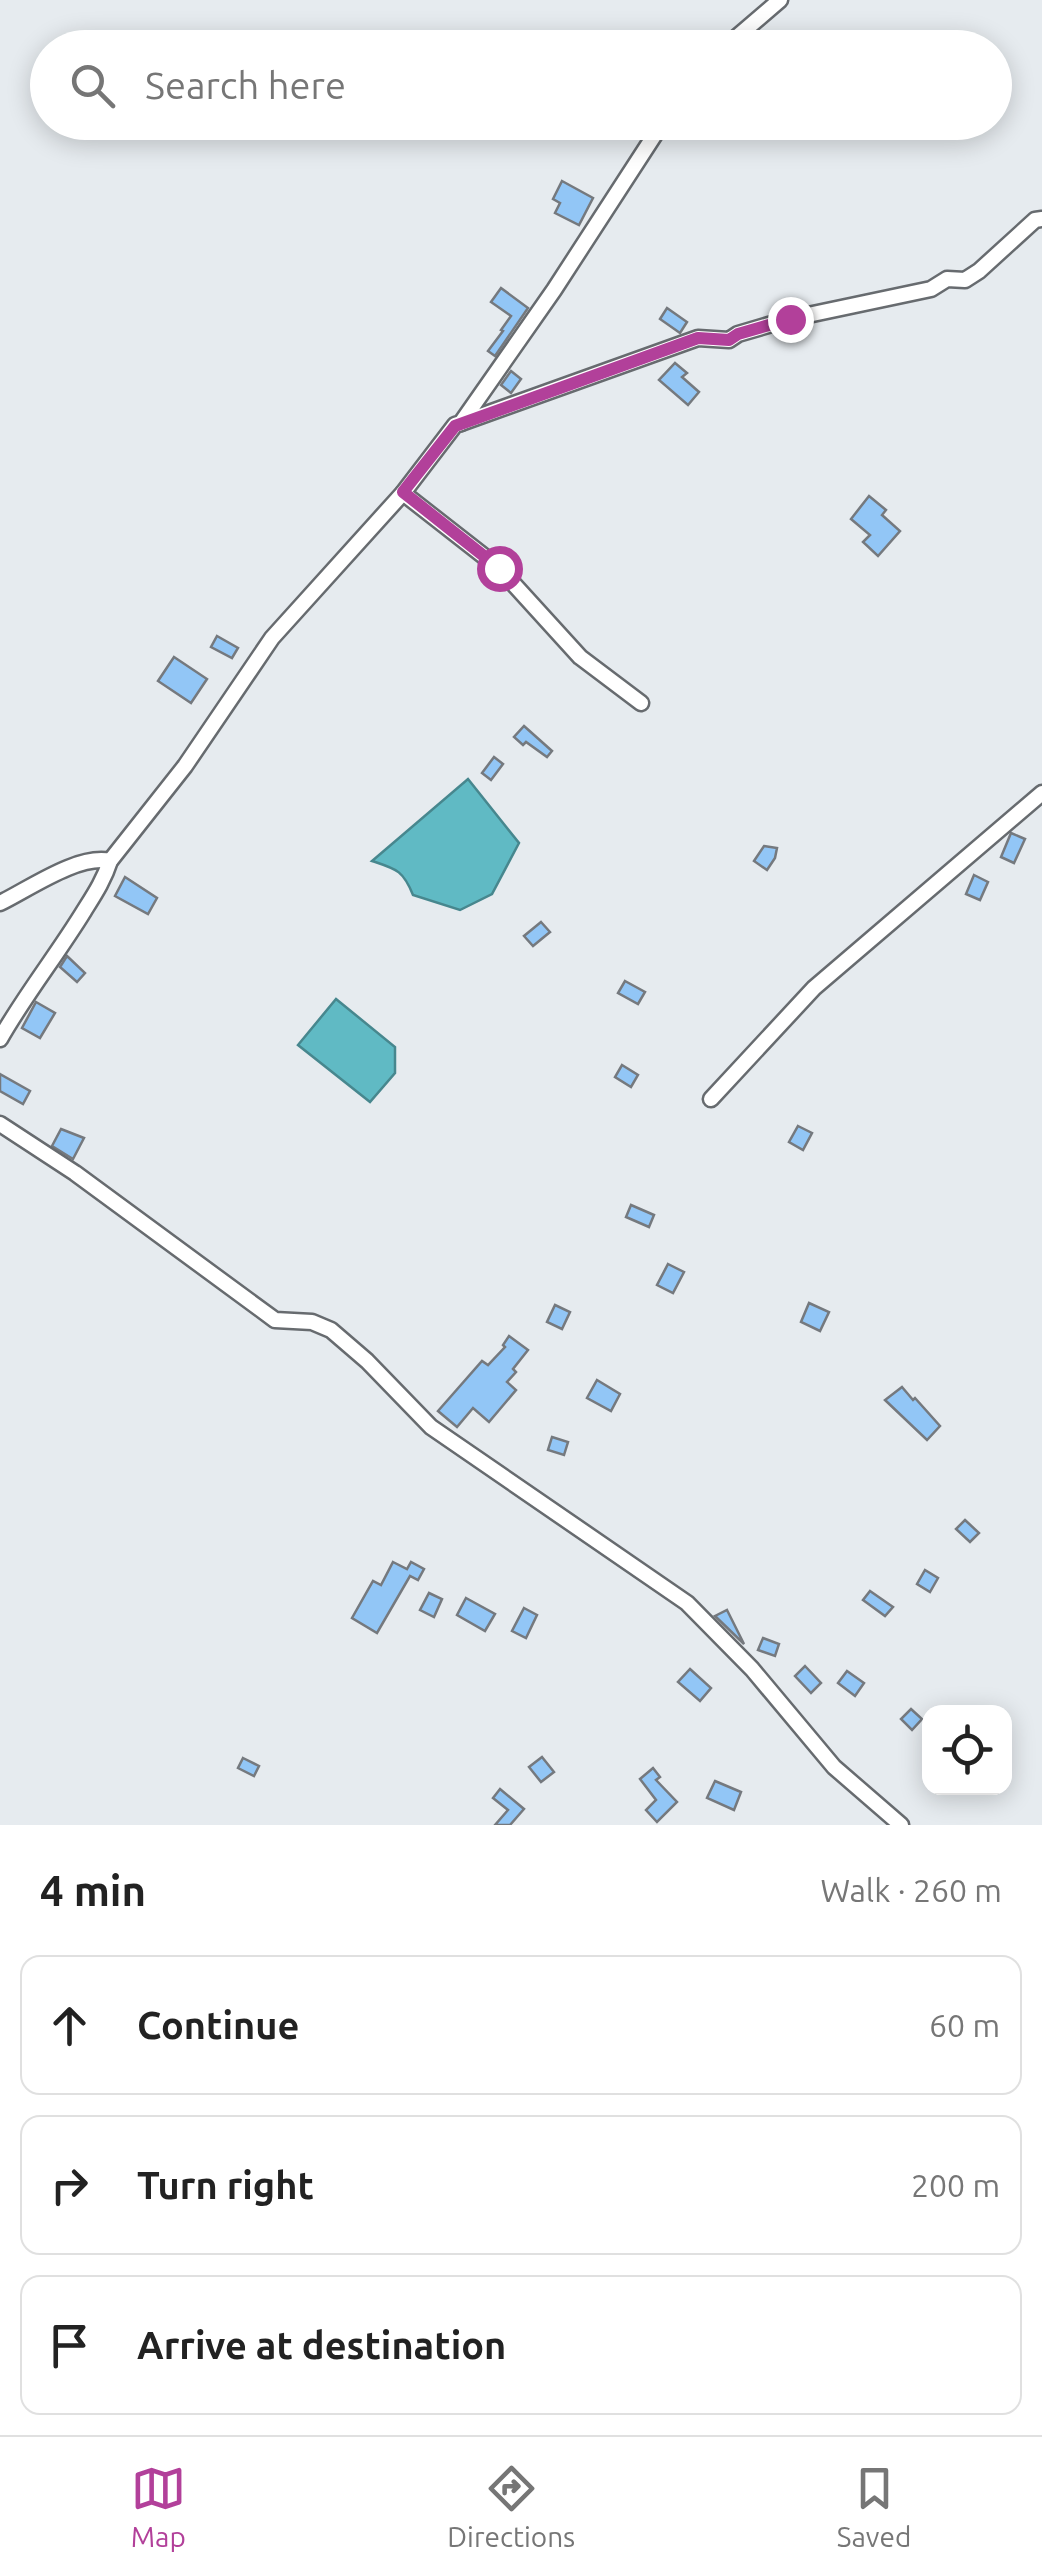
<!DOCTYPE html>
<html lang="en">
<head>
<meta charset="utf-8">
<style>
  body { margin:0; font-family:Ubuntu,sans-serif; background:#f6f6f6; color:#222 }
  .controls { position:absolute; right:30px; bottom:30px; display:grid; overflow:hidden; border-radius:20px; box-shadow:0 5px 25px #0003 }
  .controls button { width:90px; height:90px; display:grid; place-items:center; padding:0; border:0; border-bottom:2px solid #e0e0e0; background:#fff; color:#222; font:50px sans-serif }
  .stop { position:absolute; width:30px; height:30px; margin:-22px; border:8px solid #b2409a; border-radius:50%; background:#fff }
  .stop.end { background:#b2409a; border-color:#fff; box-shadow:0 2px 10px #0008 }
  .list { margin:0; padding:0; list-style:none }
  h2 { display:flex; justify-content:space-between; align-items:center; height:130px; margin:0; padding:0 40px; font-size:42px }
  h2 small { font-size:32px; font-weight:400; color:#767676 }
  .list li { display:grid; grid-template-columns:65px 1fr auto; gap:30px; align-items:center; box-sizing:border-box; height:140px; margin:0 20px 20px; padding:0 20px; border:2px solid #e0e0e0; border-radius:20px }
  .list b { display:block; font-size:38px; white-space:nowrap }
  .list em { font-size:32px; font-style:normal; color:#767676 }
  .icon { flex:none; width:55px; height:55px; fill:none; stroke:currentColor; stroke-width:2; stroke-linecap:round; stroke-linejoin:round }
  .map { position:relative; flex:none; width:1042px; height:1825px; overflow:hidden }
  .search { position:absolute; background:#fff; box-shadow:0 5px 25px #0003; left:30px; right:30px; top:30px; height:110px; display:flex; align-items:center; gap:25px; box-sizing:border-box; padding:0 35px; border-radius:55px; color:#767676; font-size:38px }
  .sheet { height:610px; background:#fff }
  nav { display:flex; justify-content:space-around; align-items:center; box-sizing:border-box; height:140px; border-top:2px solid #e0e0e0; background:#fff; font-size:28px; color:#767676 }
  nav a { display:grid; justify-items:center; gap:5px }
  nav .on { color:#b2409a }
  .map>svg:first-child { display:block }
  .water { fill:#60bac4; stroke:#47878e; stroke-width:2.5 }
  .building { fill:#92c6f6; stroke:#75797e; stroke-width:2.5 }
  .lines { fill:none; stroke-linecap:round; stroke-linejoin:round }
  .minor-casing { stroke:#676b6f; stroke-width:19 }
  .minor { stroke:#fff; stroke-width:14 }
  .route { stroke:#b2409a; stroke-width:12 }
</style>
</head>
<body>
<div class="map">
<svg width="1042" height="1825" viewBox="0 0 1042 1825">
  <rect width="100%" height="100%" fill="#e6ebef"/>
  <g class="water">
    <path d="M468,779L519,843L492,894L460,910L413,895C403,870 396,869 372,861Z"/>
    <path d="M336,999L395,1047V1073L370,1102L298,1045Z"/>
  </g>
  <g class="building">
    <path d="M562,181L593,198L579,225L555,213L560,203L553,199Z"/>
    <path d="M501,288L528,308L495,356L488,351L503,331L501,330L511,316L491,302Z"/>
    <path d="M667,308L687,322L680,333L660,319Z"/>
    <path d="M675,363L687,373L682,377L699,392L688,405L659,380Z"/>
    <path d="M511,371L521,379L511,393L501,385Z"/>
    <path d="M869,496L886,510L882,515L900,531L878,556L863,542L870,535L851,519Z"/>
    <path d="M217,636L238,648L232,658L211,647Z"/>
    <path d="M174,657L207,679L191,703L158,681Z"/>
    <path d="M524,726L552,751L547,757L526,742L523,745L514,737Z"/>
    <path d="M494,757L503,764L491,780L482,773Z"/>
    <path d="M1011,833L1025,839L1014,863L1001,857Z"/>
    <path d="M764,846L777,848L775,858L767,870L754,861Z"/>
    <path d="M974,875L988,882L980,900L966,894Z"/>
    <path d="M125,877L157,898L148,914L115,896Z"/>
    <path d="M541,922L550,932L533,946L524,936Z"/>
    <path d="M67,956L85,973L77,982L60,967Z"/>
    <path d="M625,981L645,992L638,1004L618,993Z"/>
    <path d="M36,1002L55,1013L40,1038L22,1028Z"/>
    <path d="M622,1065L638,1075L631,1087L615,1077Z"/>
    <path d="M0,1074L30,1091L23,1104L0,1091Z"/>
    <path d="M798,1126L812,1133L803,1150L789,1142Z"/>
    <path d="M61,1129L84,1138L73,1159L52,1146Z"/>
    <path d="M631,1205L654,1215L649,1227L626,1217Z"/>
    <path d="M668,1264L684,1272L673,1293L657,1285Z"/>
    <path d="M809,1303L829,1312L820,1331L801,1322Z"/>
    <path d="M555,1305L570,1312L562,1329L547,1322Z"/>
    <path d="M509,1336L528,1350L513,1369L516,1372L507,1382L516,1390L489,1422L473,1408L457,1427L438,1411L482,1361L488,1365L505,1347L503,1345Z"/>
    <path d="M597,1380L620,1394L611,1411L587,1398Z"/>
    <path d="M902,1387L913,1400L915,1398L940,1426L927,1440L885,1400Z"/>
    <path d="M552,1437L568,1442L564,1455L548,1450Z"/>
    <path d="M965,1520L979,1533L970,1542L956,1529Z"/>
    <path d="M393,1562L407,1569L411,1562L424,1569L418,1580L410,1576L377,1633L352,1618L373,1581L381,1585Z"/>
    <path d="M925,1570L938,1578L930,1592L917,1584Z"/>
    <path d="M870,1591L893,1607L885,1616L863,1600Z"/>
    <path d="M429,1593L442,1599L434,1617L420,1610Z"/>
    <path d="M466,1598L495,1614L485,1631L457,1615Z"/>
    <path d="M524,1608L537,1615L526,1638L512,1631Z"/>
    <path d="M727,1610L744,1644L715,1616Z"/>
    <path d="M763,1638L779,1644L775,1656L758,1650Z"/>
    <path d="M805,1666L821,1683L811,1693L795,1676Z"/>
    <path d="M690,1669L711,1688L700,1701L678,1682Z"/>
    <path d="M847,1671L864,1683L855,1696L838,1683Z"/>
    <path d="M911,1709L922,1719L912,1730L901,1719Z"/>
    <path d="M542,1757L554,1772L541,1782L529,1767Z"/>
    <path d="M243,1758L259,1766L254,1776L238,1768Z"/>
    <path d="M653,1768L660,1777L656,1780L677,1802L657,1822L646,1810L656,1800L640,1779Z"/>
    <path d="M715,1781L741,1792L734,1810L707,1798Z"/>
    <path d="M500,1789L524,1809L510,1825H495L508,1810L493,1798Z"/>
  </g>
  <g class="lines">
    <g class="minor-casing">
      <g id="minor">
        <path d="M724,48L780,0"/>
        <path d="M461,423L698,338L729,340L738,334L789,319L931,289L947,279L965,280L979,271L1035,220L1042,219"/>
        <path d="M403,493L499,568L580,657L641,703"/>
        <path d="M0,903C29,889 78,854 110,861"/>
        <path d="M0,1039C25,995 57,955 84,911C94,895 104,880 110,861L185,766L272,638L403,493L455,425L461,423L554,290L663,122"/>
        <path d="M711,1099L814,988L1042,793"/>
        <path d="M0,1124L75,1173L275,1320L312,1322L331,1330L367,1361L431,1427L687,1603L752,1669L834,1767L901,1825"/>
      </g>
    </g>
    <use href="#minor" class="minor"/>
  </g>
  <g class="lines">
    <path class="route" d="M499,568L403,492L455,426L698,338L729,340L738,334L790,319"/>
  </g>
</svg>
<div class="controls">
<button><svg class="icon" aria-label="locate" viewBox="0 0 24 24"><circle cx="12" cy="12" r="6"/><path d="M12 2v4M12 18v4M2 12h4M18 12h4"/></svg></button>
</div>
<div class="stop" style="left:499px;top:568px"></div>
<div class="stop end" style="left:790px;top:319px"></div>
<div class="search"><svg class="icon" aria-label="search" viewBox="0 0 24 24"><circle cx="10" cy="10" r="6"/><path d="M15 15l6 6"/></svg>Search here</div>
</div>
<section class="sheet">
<h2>4 min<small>Walk · 260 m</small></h2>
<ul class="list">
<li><svg class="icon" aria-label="ahead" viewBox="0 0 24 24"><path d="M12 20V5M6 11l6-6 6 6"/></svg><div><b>Continue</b></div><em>60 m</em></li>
<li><svg class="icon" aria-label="right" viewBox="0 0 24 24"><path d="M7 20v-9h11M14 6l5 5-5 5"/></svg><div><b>Turn right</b></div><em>200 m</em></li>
<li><svg class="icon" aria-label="arrive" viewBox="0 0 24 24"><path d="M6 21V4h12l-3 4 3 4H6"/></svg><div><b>Arrive at destination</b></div></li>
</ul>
</section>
<nav>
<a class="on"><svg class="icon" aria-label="map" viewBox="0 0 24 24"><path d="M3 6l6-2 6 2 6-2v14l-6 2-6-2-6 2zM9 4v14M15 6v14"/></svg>Map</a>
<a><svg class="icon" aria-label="directions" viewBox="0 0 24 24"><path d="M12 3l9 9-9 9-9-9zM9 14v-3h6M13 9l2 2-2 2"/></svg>Directions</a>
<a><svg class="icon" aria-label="saved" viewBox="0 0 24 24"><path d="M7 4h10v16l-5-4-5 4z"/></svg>Saved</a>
</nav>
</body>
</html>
